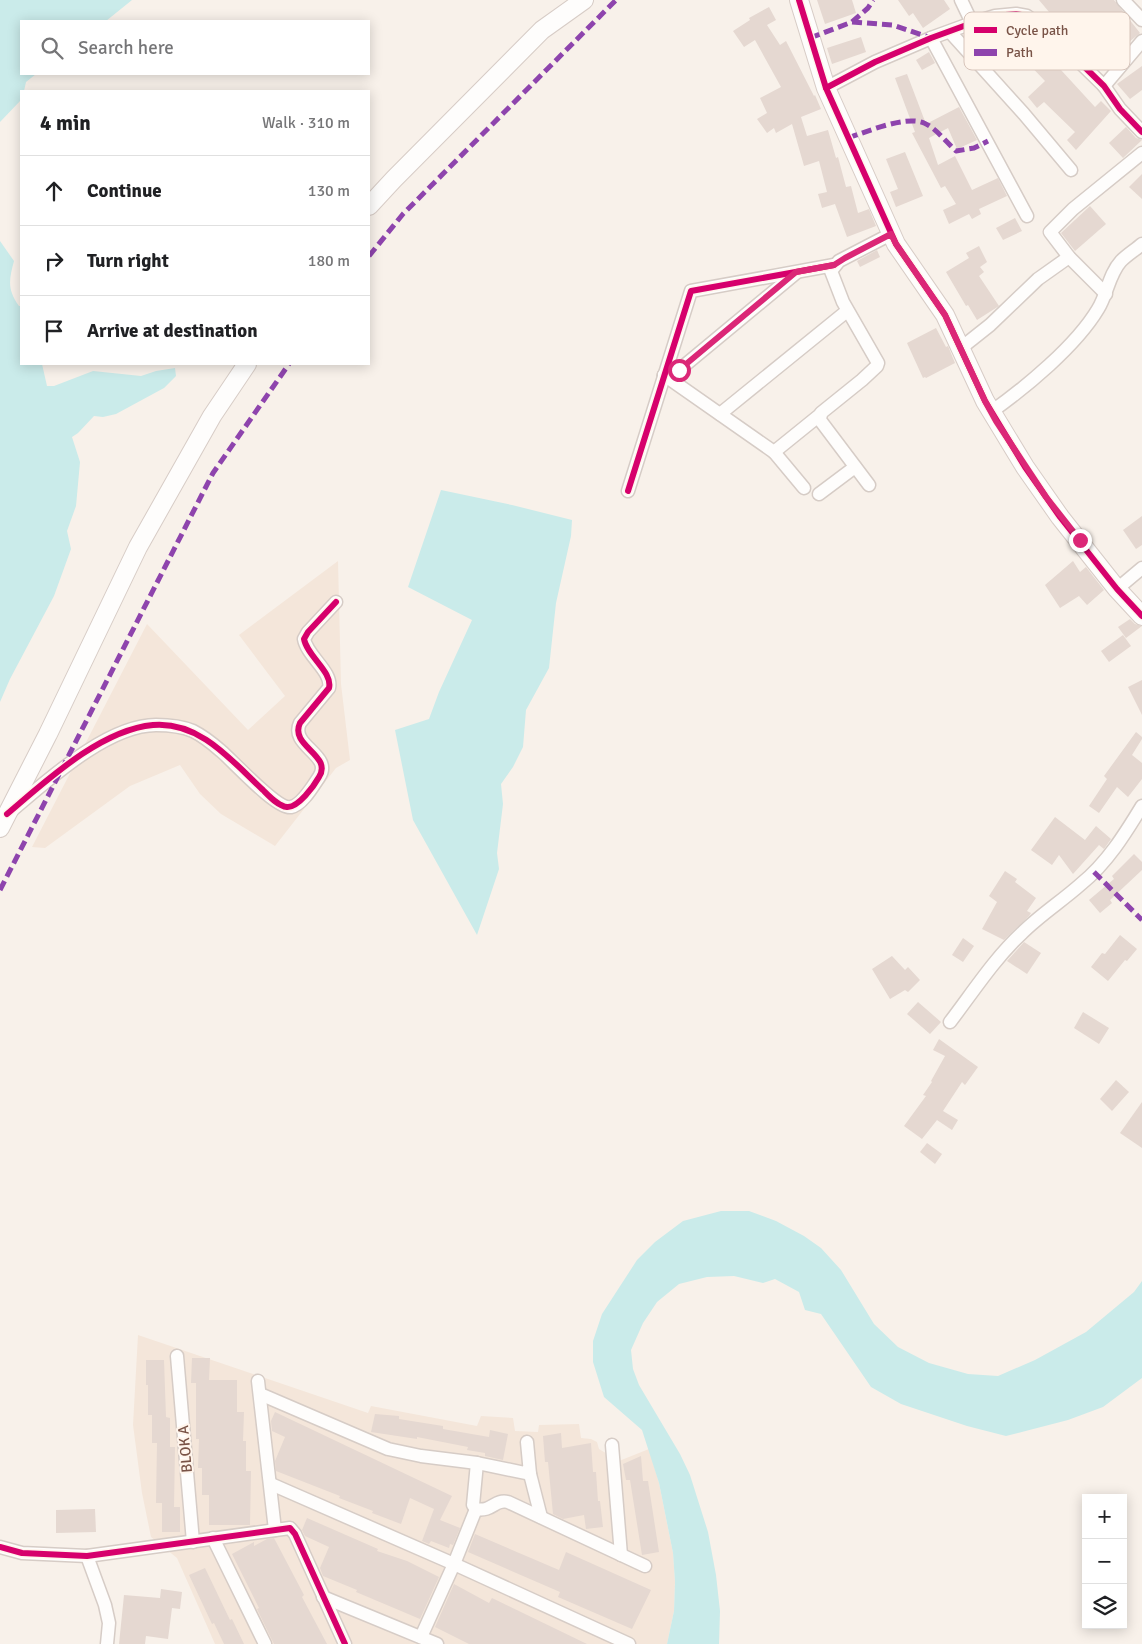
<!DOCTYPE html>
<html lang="en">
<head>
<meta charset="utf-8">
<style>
  body { margin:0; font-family:Signika,sans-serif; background:#f2f2f2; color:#202124 }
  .controls { position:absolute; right:15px; bottom:15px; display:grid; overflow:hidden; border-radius:0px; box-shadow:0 2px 12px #0003 }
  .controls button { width:45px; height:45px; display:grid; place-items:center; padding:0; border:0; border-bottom:1px solid #e0e0e0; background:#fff; color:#202124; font:25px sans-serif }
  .stop { position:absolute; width:15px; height:15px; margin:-11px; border:4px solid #db2777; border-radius:50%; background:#fff }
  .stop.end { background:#db2777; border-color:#fff; box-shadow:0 1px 5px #0008 }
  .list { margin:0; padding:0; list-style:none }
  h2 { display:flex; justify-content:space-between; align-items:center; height:65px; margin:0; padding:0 20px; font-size:21px }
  h2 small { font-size:16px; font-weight:400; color:#757577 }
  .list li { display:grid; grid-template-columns:32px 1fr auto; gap:15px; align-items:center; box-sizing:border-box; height:70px; padding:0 20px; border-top:1px solid #e0e0e0 }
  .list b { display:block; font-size:19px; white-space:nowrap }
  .list em { font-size:16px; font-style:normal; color:#757577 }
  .icon { flex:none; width:28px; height:28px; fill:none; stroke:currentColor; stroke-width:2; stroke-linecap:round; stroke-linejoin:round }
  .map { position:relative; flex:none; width:1142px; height:1644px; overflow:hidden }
  .search { position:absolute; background:#fff; box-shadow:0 2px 12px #0003; left:20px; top:20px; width:350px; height:55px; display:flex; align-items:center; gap:12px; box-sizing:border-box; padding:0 18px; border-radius:0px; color:#757577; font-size:19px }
  .panel { position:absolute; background:#fff; box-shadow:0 2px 12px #0003; left:20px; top:90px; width:350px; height:275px; border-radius:0px }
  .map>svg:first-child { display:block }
  .residential { fill:#f4e6da }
  .water { fill:#caebea }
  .building { fill:#e5d8d1 }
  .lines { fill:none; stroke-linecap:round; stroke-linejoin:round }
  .street-casing { stroke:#d6ccc6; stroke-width:15 }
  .secondary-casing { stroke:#d7ccc6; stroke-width:20 }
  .street { stroke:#fefdfc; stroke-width:12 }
  .secondary { stroke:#fefdfc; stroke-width:18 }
  .quiet { stroke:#8e44ad; stroke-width:5; stroke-dasharray:10 5; stroke-linecap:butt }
  .cycleway-casing { stroke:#fff5ec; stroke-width:9 }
  .cycleway { stroke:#d6006c; stroke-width:6 }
  .route { stroke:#db2777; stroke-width:6 }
  .labels { text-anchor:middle; stroke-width:4; stroke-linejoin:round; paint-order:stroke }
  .street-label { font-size:15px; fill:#795347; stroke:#fff5ec }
  .key { fill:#fff5ec; stroke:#d7c4ba; stroke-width:1 }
  .key-label { font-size:14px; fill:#795347 }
</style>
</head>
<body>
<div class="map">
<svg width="1142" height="1644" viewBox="0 0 1142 1644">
  <rect width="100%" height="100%" fill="#f8f1ea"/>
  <g class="residential">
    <path d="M338,561L341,684L350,760L336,768L275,846L221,814L200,794L180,765L130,786L45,848L32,847L147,624L248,730L285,696L239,635Z"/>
    <path d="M138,1335L368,1413L371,1406L477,1426L481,1416L513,1418L515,1431L538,1432L539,1425L579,1424L581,1438L591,1439L597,1442L599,1449L619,1461L649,1449L659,1483L673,1553L675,1582L674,1611L667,1644H215L177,1558L151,1537L142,1493L133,1425Z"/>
  </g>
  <g class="water">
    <path d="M0,0H132L106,21H21V74H36L26,82L24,91H21V100L0,122Z"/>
    <path d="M0,241L14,261C9,280 7,289 19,306H21V364H42L47,386H54L93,371L141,376L156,371L175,368L176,376L164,388L116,414L103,417L94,416L78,433L72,437L80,462L76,506L67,531L71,549L54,596L10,679L0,702Z"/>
    <path d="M441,490L512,505L572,520L571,536L556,603L549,668L526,710L523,747L513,767L501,784L503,804L497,853L499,869L477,935L413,820L395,730L429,719L439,692L472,620L408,587Z"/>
    <path d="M721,1211H749L776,1221L804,1236L821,1248L841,1270L874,1324L898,1347L929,1363L968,1374L998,1376L1035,1360L1086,1332L1134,1292L1142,1281V1378L1103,1407L1068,1420L1006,1436L967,1426L901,1404L871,1387L821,1314L805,1310L799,1292L775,1279L763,1283L734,1276L707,1277L679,1284L657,1302L643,1323L631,1350L633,1369L639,1385L680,1454L690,1475L708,1532L716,1575L720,1611L719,1644H667L674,1611L675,1582L673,1553L659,1483L642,1430L604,1397L593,1362V1341L602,1314L637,1260L655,1242L683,1221Z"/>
  </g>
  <g class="building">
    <path d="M817,0H852L856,13L825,24Z"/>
    <path d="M898,0H944L950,9L923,28L913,13L909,16Z"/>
    <path d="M1039,0H1114L1140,33L1123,47L1106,33L1094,19L1070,37Z"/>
    <path d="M769,7L776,20L767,25L780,45L786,41L814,96L815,95L821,109L801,117L807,136L828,130L836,158L838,157L846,187L851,186L858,213L869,209L876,226L847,237L835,204L822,208L818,194L827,192L819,161L804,166L792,124L776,133L774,128L767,133L757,119L767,113L760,98L781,87L755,40L744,47L733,31L750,20L749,18Z"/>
    <path d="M986,27L1002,41L1016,29L1033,45L1040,40L1050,56L1056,51L1068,62L1061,70L1095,107L1101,101L1111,111L1076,150L1067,140L1075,132L1044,102L1037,108L1028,97L1045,81L1021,56L1008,69L993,56L988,60L967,38L976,30Z"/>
    <path d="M861,37L866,52L832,64L827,48Z"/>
    <path d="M929,52L935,63L922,70L916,60Z"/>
    <path d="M1142,66V90L1130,99L1117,84Z"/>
    <path d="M907,74L926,124L959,107L977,140L957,149L948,128L929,138L938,165L955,156L972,190L998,178L1007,196L979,209L981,214L972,219L969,214L949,224L943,210L956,204L945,186L941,188L912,133L915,132L895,78Z"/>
    <path d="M1126,127L1136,138L1142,140L1123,158L1109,143Z"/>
    <path d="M905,152L923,196L896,207L890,192L898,189L886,159Z"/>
    <path d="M1142,174V199L1129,187Z"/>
    <path d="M1090,206L1106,224L1075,251L1061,233Z"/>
    <path d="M1015,218L1022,231L1003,240L996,228Z"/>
    <path d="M979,246L987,262L980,267L984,272L979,276L999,306L977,320L968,305L966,306L946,272L969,258L966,253Z"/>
    <path d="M877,250L880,257L860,267L857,261Z"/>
    <path d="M936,328L946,347L948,346L955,363L926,378L925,377L923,378L907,343Z"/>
    <path d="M1142,516V545L1136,549L1123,530Z"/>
    <path d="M1073,561L1080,572L1086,567L1104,590L1087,605L1079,596L1060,608L1045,585Z"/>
    <path d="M1130,619L1135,624L1142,626L1126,638L1118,627Z"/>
    <path d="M1123,635L1131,646L1109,662L1101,651Z"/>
    <path d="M1142,680V715L1128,687Z"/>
    <path d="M1136,732L1142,737V739L1132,755L1142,763V779L1128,797L1117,787L1099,813L1089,806L1107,779L1104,776Z"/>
    <path d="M1055,817L1085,840L1096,826L1111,839L1104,849L1099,845L1073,874L1059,855L1052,865L1031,850Z"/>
    <path d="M1134,854L1142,862V870L1110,900L1112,903L1100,913L1089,900L1114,879L1112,876Z"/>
    <path d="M1005,871L1017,879L1015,882L1036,898L1027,911L1031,913L1029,916L1004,940L982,929L997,902L989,896Z"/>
    <path d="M1120,935L1137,949L1127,961L1125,960L1108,981L1091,967L1102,953L1105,954Z"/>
    <path d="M963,938L974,946L963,962L952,955Z"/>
    <path d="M1024,942L1041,953L1027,974L1007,961Z"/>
    <path d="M892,956L905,970L908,967L920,980L908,992L905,990L890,999L872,969Z"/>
    <path d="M918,1002L941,1022L930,1034L907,1014Z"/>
    <path d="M1083,1012L1109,1028L1099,1044L1074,1028Z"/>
    <path d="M939,1039L978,1067L965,1085L962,1082L943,1111L958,1120L952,1130L937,1120L922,1139L904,1126L926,1096L923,1095L932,1082L931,1081L945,1056L933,1050Z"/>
    <path d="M1116,1080L1129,1092L1112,1111L1100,1099Z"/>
    <path d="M1142,1102V1148L1120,1133Z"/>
    <path d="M927,1143L942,1154L935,1164L920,1152Z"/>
    <path d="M192,1358H210L209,1380H237V1412H244L243,1441H246V1471H251L250,1525H209V1495H202V1468H198L199,1439H196V1383H191Z"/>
    <path d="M146,1360H164L166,1417L170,1418V1447H175L174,1507H180V1532H162V1503H156L157,1443H152V1415H148V1385H146Z"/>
    <path d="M275,1412L452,1496L440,1520L460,1528L453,1545L450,1544L449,1548L431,1541L429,1544L422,1541L434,1509L410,1498L401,1524L372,1513L373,1511L339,1498L340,1496L276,1471L275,1461L285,1437L272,1431L271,1421Z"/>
    <path d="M375,1414L399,1416V1419L443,1426V1429L489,1437L490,1430L508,1434L503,1460L485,1456V1453L467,1450L468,1447L417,1437V1439L371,1432Z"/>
    <path d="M561,1433L562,1448L591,1443L593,1472H596L598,1501H600L603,1527L586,1529L584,1515L563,1519L553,1514L548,1462H545L543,1436Z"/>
    <path d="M641,1456L643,1481H648L659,1552L642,1555L630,1480H626L623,1464Z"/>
    <path d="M95,1509L96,1532L56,1533V1510Z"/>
    <path d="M307,1518L378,1549L377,1551L407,1561L439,1577L420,1619L356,1592L357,1590L323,1576L320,1568L329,1547L305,1536L302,1530Z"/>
    <path d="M475,1534L559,1570L566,1552L651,1590L632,1629L558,1597L560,1592L468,1552Z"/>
    <path d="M274,1538L304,1595L302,1597L327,1644H274L268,1632L257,1609L259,1608L232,1554L254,1542V1546L267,1539Z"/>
    <path d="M205,1568L230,1620L232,1619L244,1644H224L214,1623L212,1624L189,1575Z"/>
    <path d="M454,1584L489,1603L492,1598L587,1644H469L435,1627Z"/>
    <path d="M161,1589L182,1592L180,1609L172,1608L168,1639L146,1636L145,1644H119L124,1595L160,1598Z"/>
  </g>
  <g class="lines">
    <g class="street-casing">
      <g id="street">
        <path d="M961,0L972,23"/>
        <path d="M1123,0L1142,20"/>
        <path d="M950,32L1024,114L1071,170"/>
        <path d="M931,38L1027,216"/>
        <path d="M1104,86L1142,41"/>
        <path d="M826,88L875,62L931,38L972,23L995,16L1016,14L1027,16L1041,26L1062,45L1104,86L1120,109L1142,132"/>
        <path d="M1106,294L1069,257L1050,232L1073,209L1142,153"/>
        <path d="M961,348L990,325L1038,279L1069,257"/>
        <path d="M664,375L774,452L821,414"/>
        <path d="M664,375L679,370L796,273"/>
        <path d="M991,412C1026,387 1076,346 1098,309C1107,295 1109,274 1121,261C1127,255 1135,250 1142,244"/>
        <path d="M720,414L847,311"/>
        <path d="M774,452L804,488"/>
        <path d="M869,485L820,420L821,413L862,380L877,366L878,363L843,302L831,271L839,261L891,234"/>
        <path d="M628,491L691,291L834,265"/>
        <path d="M819,494L855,467"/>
        <path d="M1117,589L1142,568"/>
        <path d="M11,811C47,781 107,725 156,725C169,725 181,726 193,731C203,736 213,744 221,751C233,761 277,810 291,807C302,805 313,786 319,777C334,755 289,746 300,723L329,688C333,672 307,656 304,639L308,632L336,602"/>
        <path d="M950,1022C973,992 994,959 1022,933C1040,915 1062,901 1081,884C1107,863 1125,834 1142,806"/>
        <path d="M177,1356L193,1542"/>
        <path d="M258,1381L275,1530"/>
        <path d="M260,1394L388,1449L421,1456L477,1463L530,1474L527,1442"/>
        <path d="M612,1445L621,1555"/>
        <path d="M477,1463L473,1505L476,1509C493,1512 494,1499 508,1502L645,1566"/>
        <path d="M530,1474L541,1517"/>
        <path d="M271,1484L454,1564L629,1644"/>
        <path d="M213,1538L265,1644"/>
        <path d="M0,1547L22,1553L87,1556L290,1528L295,1534L345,1644"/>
        <path d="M87,1556L105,1605L109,1623L107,1644"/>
        <path d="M323,1597L437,1644"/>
        <path d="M421,1637L454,1564L476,1509"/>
      </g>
    </g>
    <g class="secondary-casing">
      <g id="secondary">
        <path d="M799,0L826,88L896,244L945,315L985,401L1025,467L1060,517L1117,589L1142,616"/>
        <path d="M369,206L394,179L542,30L584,0"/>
        <path d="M0,828L48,734L138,547L212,416L247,364"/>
      </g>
    </g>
    <use href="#street" class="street"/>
    <use href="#secondary" class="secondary"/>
    <g class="quiet">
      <path d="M852,22L868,8L873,0"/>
      <path d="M810,38L852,22L893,25L931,38"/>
      <path d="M848,138C866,132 906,115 924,123C936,128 946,142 956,151L974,148L988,141"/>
      <path d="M369,256L403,214L616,0"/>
      <path d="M1094,872L1142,920"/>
      <path d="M0,890L213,473L289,364"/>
    </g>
    <g class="cycleway-casing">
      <g id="cycleway">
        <path d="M799,0L826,88L896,244L945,315L985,401L1025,467L1060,517L1117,589L1142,616"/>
        <path d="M826,88L875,62L931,38L972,23L995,16L1016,14L1027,16L1041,26L1062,45L1104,86L1120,109L1142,132"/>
        <path d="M628,491L691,291L834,265"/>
        <path d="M7,814C46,781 100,730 153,725C200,721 232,761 263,790C269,796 278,806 287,807C298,808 314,786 319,777C333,755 289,746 300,723L329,688C333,672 307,656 304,639L308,632L336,602"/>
        <path d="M0,1547L22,1553L87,1556L290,1528L295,1534L345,1644"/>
      </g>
    </g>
    <use href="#cycleway" class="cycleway"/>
  </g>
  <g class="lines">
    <path class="route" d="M679,370L796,272L834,265L845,258L891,234L896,244L945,315L985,401L996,421L1046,497L1080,540"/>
  </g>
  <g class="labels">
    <g class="street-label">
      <text transform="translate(185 1449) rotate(-95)" y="5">BLOK A</text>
    </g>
  </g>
  <rect x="964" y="12" width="166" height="58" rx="8" class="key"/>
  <rect x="974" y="27" width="23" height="6" fill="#d6006c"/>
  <rect x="974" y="49" width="23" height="7" fill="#8e44ad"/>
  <g class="key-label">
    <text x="1006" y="35">Cycle path</text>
    <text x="1006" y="57">Path</text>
  </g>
</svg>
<div class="controls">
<button>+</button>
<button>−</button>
<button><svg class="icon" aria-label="layers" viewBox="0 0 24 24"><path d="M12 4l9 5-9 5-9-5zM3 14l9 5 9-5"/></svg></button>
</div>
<div class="stop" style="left:679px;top:370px"></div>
<div class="stop end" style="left:1080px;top:540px"></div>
<div class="search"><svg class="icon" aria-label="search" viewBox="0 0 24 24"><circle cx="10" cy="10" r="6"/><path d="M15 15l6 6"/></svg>Search here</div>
<section class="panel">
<h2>4 min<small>Walk · 310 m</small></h2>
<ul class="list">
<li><svg class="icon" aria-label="ahead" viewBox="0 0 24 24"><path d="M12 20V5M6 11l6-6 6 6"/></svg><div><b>Continue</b></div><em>130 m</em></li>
<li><svg class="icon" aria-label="right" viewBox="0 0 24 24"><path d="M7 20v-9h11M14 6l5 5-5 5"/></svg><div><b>Turn right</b></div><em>180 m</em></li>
<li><svg class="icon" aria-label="arrive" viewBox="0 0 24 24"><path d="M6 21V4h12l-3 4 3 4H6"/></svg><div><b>Arrive at destination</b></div></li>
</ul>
</section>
</div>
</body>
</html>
